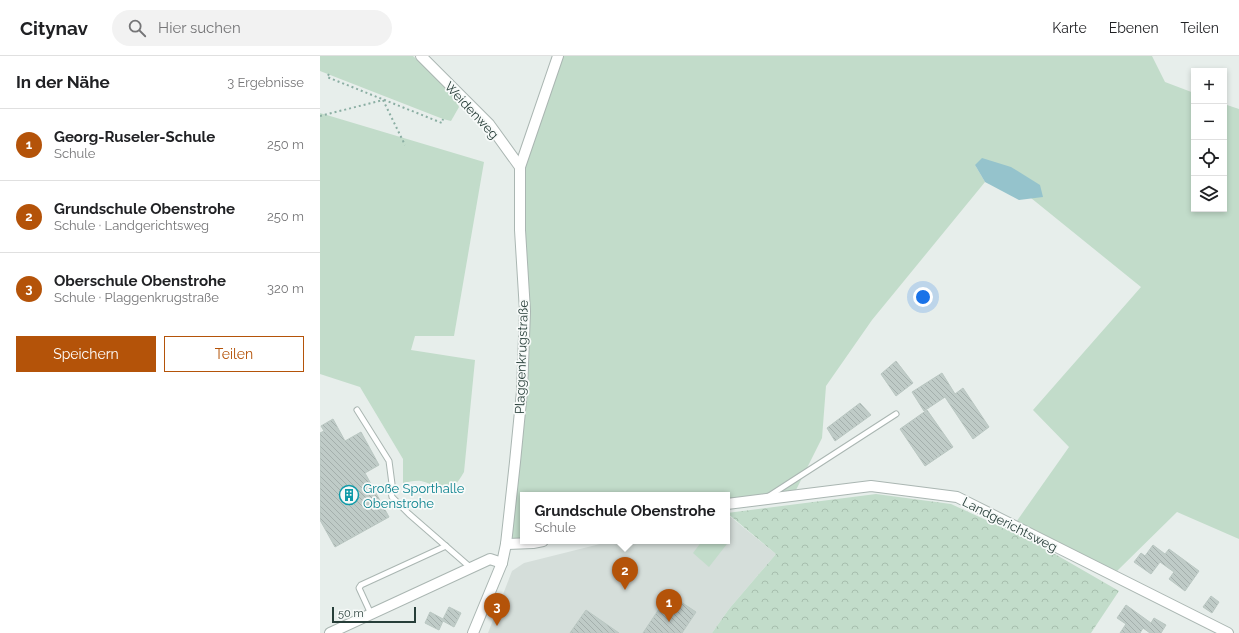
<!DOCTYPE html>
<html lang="de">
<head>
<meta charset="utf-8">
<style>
  body { margin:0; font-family:Raleway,sans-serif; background:#f2f2f2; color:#202124 }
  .controls { position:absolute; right:12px; top:12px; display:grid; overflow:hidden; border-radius:0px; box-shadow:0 2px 6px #0003 }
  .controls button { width:36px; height:36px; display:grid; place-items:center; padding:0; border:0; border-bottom:1px solid #e0e0e0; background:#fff; color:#202124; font:20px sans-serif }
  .scale { position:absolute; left:12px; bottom:10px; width:84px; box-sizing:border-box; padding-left:4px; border:2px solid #273e39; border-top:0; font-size:11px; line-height:14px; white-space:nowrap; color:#273e39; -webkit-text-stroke:3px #f7faf9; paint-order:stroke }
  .you { position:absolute; left:603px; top:241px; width:14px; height:14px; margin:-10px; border:3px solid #fff; border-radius:50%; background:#1a73e8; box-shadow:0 0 0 6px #1a73e833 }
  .badge { display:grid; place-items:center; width:26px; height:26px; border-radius:50%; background:#b45309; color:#fff; font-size:13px; font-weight:700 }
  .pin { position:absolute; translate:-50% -33px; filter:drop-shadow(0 1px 2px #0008) }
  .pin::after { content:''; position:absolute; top:21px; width:14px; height:12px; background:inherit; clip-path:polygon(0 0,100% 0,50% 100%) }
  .popup { position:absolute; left:200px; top:436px; width:210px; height:52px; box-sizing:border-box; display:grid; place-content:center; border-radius:0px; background:#fff; filter:drop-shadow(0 1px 3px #0005); font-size:13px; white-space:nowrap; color:#757577 }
  .popup b { font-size:15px; color:#202124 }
  .popup::after { content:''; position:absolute; left:50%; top:100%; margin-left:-8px; border:8px solid transparent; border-top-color:#fff }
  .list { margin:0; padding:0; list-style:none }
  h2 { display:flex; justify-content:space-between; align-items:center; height:52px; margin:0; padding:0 16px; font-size:17px }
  h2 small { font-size:13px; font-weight:400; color:#757577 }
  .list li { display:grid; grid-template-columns:26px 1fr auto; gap:12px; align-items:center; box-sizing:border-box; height:72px; padding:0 16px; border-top:1px solid #e0e0e0 }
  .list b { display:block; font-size:15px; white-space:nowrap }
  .list p { margin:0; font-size:13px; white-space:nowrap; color:#757577 }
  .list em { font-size:13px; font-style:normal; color:#757577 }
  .actions { display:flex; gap:8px; padding:12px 16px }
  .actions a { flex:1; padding:9px 0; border:1px solid #b45309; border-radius:0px; text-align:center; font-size:14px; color:#b45309 }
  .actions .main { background:#b45309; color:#fff }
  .icon { flex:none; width:22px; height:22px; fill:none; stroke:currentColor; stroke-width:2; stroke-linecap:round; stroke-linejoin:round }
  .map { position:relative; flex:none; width:919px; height:577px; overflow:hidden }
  header { display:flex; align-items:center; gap:24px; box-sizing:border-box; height:56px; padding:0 20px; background:#fff; border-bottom:1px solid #e0e0e0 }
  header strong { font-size:19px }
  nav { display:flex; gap:22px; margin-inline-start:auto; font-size:14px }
  .search { width:280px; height:36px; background:#f2f2f2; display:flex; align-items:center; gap:10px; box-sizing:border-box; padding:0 14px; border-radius:22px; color:#757577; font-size:15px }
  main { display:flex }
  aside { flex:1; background:#fff }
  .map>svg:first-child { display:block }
  .built { fill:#d5deda }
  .green { fill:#c2dcca }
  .forest { fill:url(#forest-crowns) }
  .water { fill:#95c3cc }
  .building { fill:url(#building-back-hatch); stroke:#bac7c2 }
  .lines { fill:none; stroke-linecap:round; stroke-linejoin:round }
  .service-casing { stroke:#aab6b2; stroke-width:7 }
  .minor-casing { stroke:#aab6b2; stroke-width:12 }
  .path { stroke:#8baea3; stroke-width:2; stroke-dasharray:2 3; stroke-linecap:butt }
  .service { stroke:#fff; stroke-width:5 }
  .minor { stroke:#fff; stroke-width:10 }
  .labels { text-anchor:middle; stroke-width:3.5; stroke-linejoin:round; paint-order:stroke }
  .street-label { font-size:13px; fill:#273e39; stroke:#f7faf9 }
  .culture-label { font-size:13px; fill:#0d838f; stroke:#f7faf9; text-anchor:start }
</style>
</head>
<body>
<header>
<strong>Citynav</strong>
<div class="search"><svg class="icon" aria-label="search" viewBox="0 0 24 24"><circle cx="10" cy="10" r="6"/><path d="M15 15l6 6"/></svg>Hier suchen</div>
<nav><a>Karte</a><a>Ebenen</a><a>Teilen</a></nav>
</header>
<main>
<aside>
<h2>In der Nähe<small>3 Ergebnisse</small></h2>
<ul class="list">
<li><span class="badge">1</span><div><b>Georg-Ruseler-Schule</b><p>Schule</p></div><em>250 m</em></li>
<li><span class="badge">2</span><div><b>Grundschule Obenstrohe</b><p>Schule · Landgerichtsweg</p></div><em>250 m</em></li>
<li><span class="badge">3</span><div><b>Oberschule Obenstrohe</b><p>Schule · Plaggenkrugstraße</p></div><em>320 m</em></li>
</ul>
<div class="actions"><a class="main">Speichern</a><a>Teilen</a></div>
</aside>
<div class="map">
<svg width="919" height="577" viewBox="0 0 919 577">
  <defs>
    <pattern id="forest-crowns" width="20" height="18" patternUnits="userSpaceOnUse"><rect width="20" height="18" fill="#c2dcca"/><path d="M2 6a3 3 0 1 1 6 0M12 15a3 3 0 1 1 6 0" fill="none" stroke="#a7beae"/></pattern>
    <pattern id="building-back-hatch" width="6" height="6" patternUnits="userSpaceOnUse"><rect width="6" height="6" fill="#bfcbc7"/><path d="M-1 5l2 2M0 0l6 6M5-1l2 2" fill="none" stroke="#a4afac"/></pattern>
  </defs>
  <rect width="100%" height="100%" fill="#e7eeeb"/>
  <path class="built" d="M407,458L456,498L409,553L392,577H168L192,515L204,507L292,485H407Z"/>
  <g class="green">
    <path d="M0,0H93L132,37L139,51L131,65L123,63L0,15Z"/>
    <path d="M238,0H832L845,26L874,37V153H904V48L919,53V483L857,456L797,515L694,469L749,391L713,354L821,231L711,142L655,109L665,126L552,264L506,330L502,382L473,440L407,448V439H203V485L186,488L202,335L200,111Z"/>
    <path d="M0,57L164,106L134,280H95L91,294L155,304L144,416C128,444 125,431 101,425C95,424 89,426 83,427V403L40,331L0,318Z"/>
    <path d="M407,482L410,484L389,511L373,497L382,485H407Z"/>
  </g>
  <path class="forest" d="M556,438L631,448L714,486L799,535L771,577H392L409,553L456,498L407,457Z"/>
  <path class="water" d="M662,102L691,111L720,129L723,141L699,144L665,126L655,109Z"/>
  <g class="building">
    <path d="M576,305L593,327L576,340L561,318Z"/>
    <path d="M622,317L635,338L643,332L669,371L653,383L625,341L604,355L592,336Z"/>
    <path d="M540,347L551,359L515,385L507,372Z"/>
    <path d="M607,354L633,391L605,410L580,373Z"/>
    <path d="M13,363L25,385L41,376L59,409L45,417L69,461L15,491L0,464V377L4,375L1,370Z"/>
    <path d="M833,489L845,498L849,493L879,515L865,535L849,523L854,516L840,506L831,518L814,506L821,497L825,500Z"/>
    <path d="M349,538L376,556L362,577H323Z"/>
    <path d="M891,540L899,546L892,557L883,551Z"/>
    <path d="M806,549L831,567L834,562L846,569L841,577H830L823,572L820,577H800L806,568L797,562Z"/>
    <path d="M129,551L141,557L134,571L123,565L119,574L105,567L110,556L123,563Z"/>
    <path d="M266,554L299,577H250Z"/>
  </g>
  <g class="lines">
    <g class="service-casing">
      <g id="service">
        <path d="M37,354L69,405L72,428L71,436L72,441L89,458L151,512"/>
        <path d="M449,440L576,358"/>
        <path d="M51,558L39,532L41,529L126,490"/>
      </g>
    </g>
    <g class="minor-casing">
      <g id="minor">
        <path d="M101,0L169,68L200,111"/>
        <path d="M407,448L551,430L637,441L908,577"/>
        <path d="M186,488L213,487L223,485"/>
        <path d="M10,577L170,503L182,507"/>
        <path d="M153,577L182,507L186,488L195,406L202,335L205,255L200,174V111L238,0"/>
      </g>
    </g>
    <g class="path">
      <path d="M9,18L7,21L122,67L123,63"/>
      <path d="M0,60L63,44L85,89"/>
    </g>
    <use href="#service" class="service"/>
    <use href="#minor" class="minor"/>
  </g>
  <defs>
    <g id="building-ring" transform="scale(1)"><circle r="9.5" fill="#f7faf9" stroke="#0f9aa8" stroke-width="1.5"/><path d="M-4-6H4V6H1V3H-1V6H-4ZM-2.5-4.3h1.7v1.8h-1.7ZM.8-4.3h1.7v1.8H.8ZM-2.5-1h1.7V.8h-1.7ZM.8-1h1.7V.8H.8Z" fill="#0f9aa8"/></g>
  </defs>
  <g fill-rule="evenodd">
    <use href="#building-ring" x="29" y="439"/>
  </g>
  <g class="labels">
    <g class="street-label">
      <text transform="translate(152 54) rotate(47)" y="5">Weidenweg</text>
      <text transform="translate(201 301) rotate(-88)" y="5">Plaggenkrugstraße</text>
      <text transform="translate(690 468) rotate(27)" y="5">Landgerichtsweg</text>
    </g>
    <g class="culture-label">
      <text x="43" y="437">Große Sporthalle<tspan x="43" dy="15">Obenstrohe</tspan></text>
    </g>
  </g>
</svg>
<div class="controls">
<button>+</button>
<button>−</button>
<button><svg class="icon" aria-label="locate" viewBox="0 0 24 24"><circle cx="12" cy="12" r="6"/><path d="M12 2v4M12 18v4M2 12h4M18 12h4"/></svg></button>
<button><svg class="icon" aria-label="layers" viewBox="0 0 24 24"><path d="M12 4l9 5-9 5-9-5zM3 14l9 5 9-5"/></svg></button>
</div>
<div class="scale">50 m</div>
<div class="you"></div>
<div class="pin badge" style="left:349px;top:566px">1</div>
<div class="pin badge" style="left:305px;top:534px">2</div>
<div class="popup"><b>Grundschule Obenstrohe</b>Schule</div>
<div class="pin badge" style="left:177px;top:570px">3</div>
</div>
</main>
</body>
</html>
